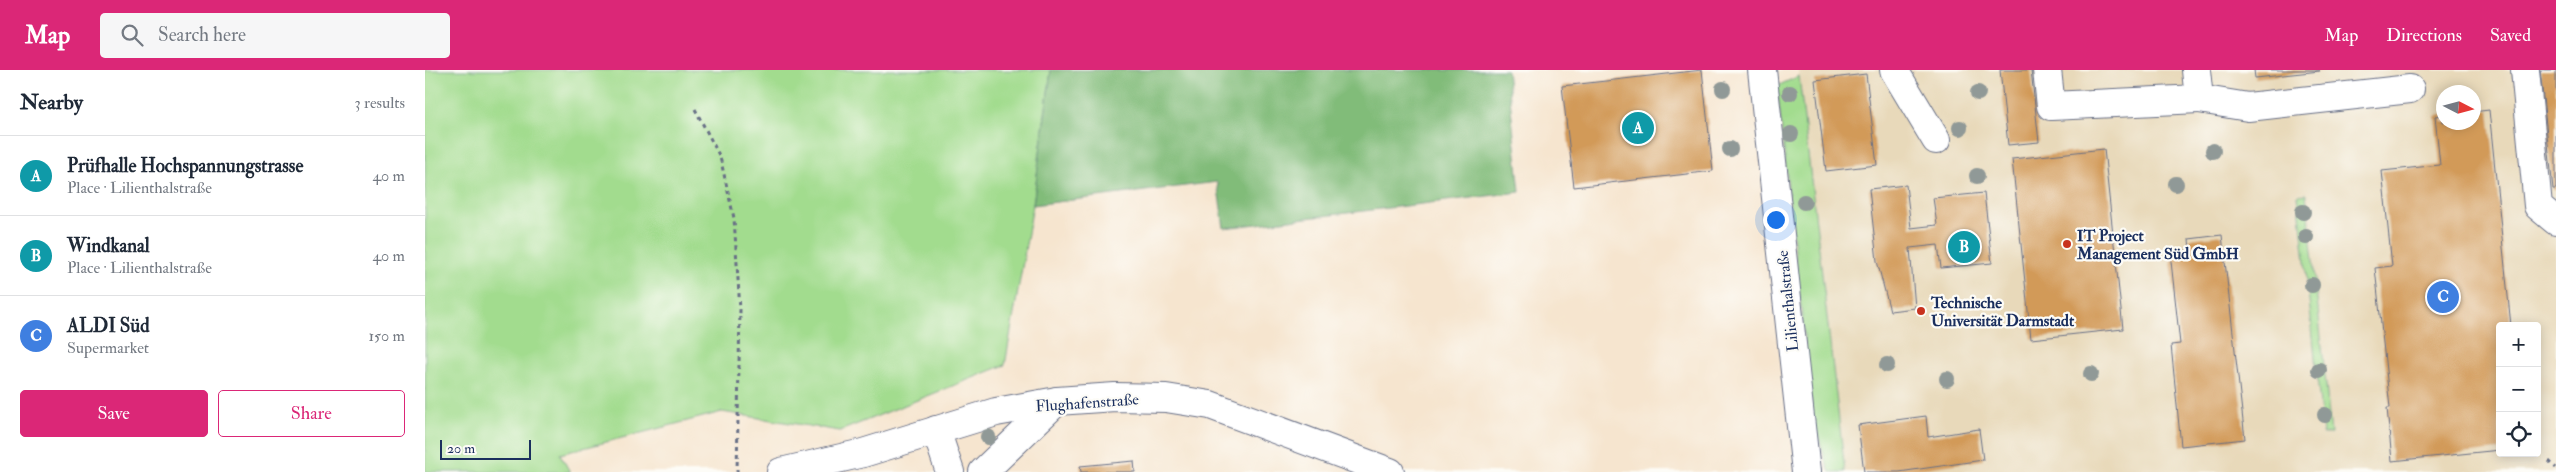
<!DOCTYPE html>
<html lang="en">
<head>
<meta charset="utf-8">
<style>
  body { margin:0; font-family:"IM FELL Double Pica",serif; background:#f6f6f7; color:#1f2937 }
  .controls { position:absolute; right:15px; bottom:15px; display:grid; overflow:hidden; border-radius:5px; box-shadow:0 2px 12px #0003 }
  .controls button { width:45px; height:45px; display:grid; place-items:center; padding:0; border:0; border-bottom:1px solid #e0e1e3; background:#fff; color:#1f2937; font:25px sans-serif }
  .compass { position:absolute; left:2011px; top:15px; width:45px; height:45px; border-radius:50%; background:#fff; box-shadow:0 2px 12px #0003; rotate:96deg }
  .scale { position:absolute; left:15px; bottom:12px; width:91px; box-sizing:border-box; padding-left:5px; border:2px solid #1b2f5e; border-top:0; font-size:14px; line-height:18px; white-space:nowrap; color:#1b2f5e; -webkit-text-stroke:4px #fdfcf7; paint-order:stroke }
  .you { position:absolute; left:1350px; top:149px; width:18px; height:18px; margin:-12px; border:4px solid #fff; border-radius:50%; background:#1a73e8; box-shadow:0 0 0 8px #1a73e833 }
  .badge { display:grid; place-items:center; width:32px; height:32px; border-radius:50%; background:#db2777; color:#fff; font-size:16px; font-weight:700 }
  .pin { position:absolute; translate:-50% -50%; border:2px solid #fff; box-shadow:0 1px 5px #0006 }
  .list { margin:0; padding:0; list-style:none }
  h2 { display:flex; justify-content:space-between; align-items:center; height:65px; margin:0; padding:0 20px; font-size:21px }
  h2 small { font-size:16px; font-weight:400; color:#747a83 }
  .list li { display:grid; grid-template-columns:32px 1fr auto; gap:15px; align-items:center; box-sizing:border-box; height:80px; padding:0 20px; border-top:1px solid #e0e1e3 }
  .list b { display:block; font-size:19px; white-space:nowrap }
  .list p { margin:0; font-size:16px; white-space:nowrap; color:#747a83 }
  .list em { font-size:16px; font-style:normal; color:#747a83 }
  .actions { display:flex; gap:10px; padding:15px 20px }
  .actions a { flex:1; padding:11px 0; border:1px solid #db2777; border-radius:5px; text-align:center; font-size:18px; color:#db2777 }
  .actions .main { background:#db2777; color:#fff }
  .icon { flex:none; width:28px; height:28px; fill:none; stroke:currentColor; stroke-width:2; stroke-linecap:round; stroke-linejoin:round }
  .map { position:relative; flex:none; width:2131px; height:402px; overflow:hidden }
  header { display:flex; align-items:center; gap:30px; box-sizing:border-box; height:70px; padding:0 25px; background:#db2777; color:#fff }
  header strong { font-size:24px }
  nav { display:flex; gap:28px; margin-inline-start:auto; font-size:18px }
  .search { width:350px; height:45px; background:#f6f6f7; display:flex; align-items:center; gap:12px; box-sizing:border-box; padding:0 18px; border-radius:5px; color:#747a83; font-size:19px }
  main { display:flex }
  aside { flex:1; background:#fff }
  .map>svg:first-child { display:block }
  .built { fill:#e8d9ba; fill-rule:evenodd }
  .green { fill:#a2dc8e; stroke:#5e8676 }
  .forest { fill:#81bc79; stroke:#4e766c }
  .building { fill:#d29a58 }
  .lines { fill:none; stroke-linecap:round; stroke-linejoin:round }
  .minor-casing { stroke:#686f86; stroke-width:30 }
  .path { stroke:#686f86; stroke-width:3; stroke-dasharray:4 4; stroke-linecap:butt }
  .minor { stroke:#fff; stroke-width:28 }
  .tree { fill:#909997 }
  .poi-dot { fill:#c8321e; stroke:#fdfcf7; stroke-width:2 }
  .labels { text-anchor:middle; stroke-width:4.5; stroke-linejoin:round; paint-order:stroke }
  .poi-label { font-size:16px; font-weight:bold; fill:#1b2f5e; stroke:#fdfcf7; text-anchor:start }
  .street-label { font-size:16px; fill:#1b2f5e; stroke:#fdfcf7 }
</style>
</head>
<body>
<header>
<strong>Map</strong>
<div class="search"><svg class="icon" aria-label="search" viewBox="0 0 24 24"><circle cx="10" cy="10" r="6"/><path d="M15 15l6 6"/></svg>Search here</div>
<nav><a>Map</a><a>Directions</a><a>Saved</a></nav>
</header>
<main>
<aside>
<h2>Nearby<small>3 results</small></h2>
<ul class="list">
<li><span class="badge" style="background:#0f9aa8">A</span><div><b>Prüfhalle Hochspannungstrasse</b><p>Place · Lilienthalstraße</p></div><em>40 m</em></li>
<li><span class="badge" style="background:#0f9aa8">B</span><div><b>Windkanal</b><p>Place · Lilienthalstraße</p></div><em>40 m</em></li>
<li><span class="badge" style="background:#3f7fe0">C</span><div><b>ALDI Süd</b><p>Supermarket</p></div><em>150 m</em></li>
</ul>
<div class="actions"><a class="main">Save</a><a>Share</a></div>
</aside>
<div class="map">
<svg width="2131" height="402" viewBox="0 0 2131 402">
  <rect width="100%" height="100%" fill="#fdfcf7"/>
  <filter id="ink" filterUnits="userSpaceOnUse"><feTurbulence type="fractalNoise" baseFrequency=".02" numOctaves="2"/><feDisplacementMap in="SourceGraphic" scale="10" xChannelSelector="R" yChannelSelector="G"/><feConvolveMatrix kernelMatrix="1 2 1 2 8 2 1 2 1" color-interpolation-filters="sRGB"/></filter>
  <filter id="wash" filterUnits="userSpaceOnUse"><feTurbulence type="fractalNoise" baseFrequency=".0096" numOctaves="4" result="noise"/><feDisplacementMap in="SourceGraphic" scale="20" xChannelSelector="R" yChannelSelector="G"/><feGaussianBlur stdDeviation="1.12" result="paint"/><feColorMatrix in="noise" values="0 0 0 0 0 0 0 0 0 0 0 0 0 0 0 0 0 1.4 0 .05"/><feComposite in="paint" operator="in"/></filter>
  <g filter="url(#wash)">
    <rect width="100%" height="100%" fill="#f6e5cf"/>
    <path class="built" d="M1373,0H2131V402H1420ZM2018,22H2048V52H2018ZM2075,256H2112V383H2075Z"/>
    <g class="green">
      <path d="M0,0H626L608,135L580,295L415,361L297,342L135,384L145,402H0Z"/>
      <path d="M1374,6L1420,402H1405C1398,387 1397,372 1389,357L1352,16Z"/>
      <path d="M1881,124L1906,363L1898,364L1873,125Z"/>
    </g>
    <path class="forest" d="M626,0H1082L1095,122L799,158L792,112L608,135Z"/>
    <g id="blocks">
      <g class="building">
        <path d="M1277,0L1288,101L1149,117L1137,16Z"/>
        <path d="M1575,0H1606L1614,72L1583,75Z"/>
        <path d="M1829,0H1894L1895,1L1830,8Z"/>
        <path d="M2115,0H2131V119H2128Z"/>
        <path d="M1441,4L1452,95L1401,101L1390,10Z"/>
        <path d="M2064,40L2086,256H2075V380L1967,391L1962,338H1965L1950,198L1967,196L1957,101L2015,95L2010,46L2018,45V52H2048V42Z"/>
        <path d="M1679,79L1698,259L1606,269L1587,89Z"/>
        <path d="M1481,115L1486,158L1512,155L1508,128L1559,123L1567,193L1516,198L1513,175L1485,178L1490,238L1465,241L1452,191L1444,119Z"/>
        <path d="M1797,165L1820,369L1756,376L1746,275L1755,274L1745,182L1765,180L1764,169Z"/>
        <path d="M1501,346L1503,367L1554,359L1558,390L1474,402H1439L1433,355Z"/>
        <path d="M709,391L710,402H656L655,396Z"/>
      </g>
    </g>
  </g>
  <g filter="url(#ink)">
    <use href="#blocks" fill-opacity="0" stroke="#686f86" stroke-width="1"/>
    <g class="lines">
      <g class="minor-casing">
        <g id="minor">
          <path d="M1337,0L1381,402"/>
          <path d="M1469,0L1511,70"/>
          <path d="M1622,0L1626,36L1774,29L1771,0"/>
          <path d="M2100,0L2113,136L2131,151"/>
          <path d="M1774,29L1823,37L1985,19"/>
          <path d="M511,360L525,402"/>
          <path d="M356,402L438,383L571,342L632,331L690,327L741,328L785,335L965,402"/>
          <path d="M558,402L632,331"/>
        </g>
      </g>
      <g class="path">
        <path d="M270,39L295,87L309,148L315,240L312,402"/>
        <path d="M2124,391L2131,398"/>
      </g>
      <use href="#minor" class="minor"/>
    </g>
    <g class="tree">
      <circle cx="1298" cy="19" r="8"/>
      <circle cx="1365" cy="23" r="8"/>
      <circle cx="1553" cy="23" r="8"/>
      <circle cx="1535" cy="58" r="8"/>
      <circle cx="1366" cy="64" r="8"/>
      <circle cx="1305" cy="79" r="8"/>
      <circle cx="1788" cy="81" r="8"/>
      <circle cx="1552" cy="106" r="8"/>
      <circle cx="1751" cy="114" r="8"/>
      <circle cx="1379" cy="132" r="8"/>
      <circle cx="1878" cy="142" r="8"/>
      <circle cx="1881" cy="167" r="8"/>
      <circle cx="1887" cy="215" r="8"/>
      <circle cx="1462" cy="295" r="8"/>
      <circle cx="1894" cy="300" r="8"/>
      <circle cx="1666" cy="304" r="8"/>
      <circle cx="1522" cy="309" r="8"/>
      <circle cx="1900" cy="345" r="8"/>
      <circle cx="563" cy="367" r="8"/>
    </g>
  </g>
  <g class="poi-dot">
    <circle cx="1642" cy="174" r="5"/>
    <circle cx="1496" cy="241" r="5"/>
  </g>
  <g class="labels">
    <g class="poi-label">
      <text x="1652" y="171">IT Project<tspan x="1652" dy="18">Management Süd GmbH</tspan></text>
      <text x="1506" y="238">Technische<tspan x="1506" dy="18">Universität Darmstadt</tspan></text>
    </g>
    <g class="street-label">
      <text transform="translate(1362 231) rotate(-96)" y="6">Lilienthalstraße</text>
      <text transform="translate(662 332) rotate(-4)" y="6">Flughafenstraße</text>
    </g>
  </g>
</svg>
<div class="controls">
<button>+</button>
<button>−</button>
<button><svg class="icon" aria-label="locate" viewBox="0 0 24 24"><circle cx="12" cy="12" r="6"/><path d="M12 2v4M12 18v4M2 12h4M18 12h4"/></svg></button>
</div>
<svg class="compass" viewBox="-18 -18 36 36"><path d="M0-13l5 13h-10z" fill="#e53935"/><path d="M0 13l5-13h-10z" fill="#747a83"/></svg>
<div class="scale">20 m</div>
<div class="you"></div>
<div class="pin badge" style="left:1213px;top:58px;background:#0f9aa8">A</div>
<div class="pin badge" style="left:1539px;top:177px;background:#0f9aa8">B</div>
<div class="pin badge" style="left:2018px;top:227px;background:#3f7fe0">C</div>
</div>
</main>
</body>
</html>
